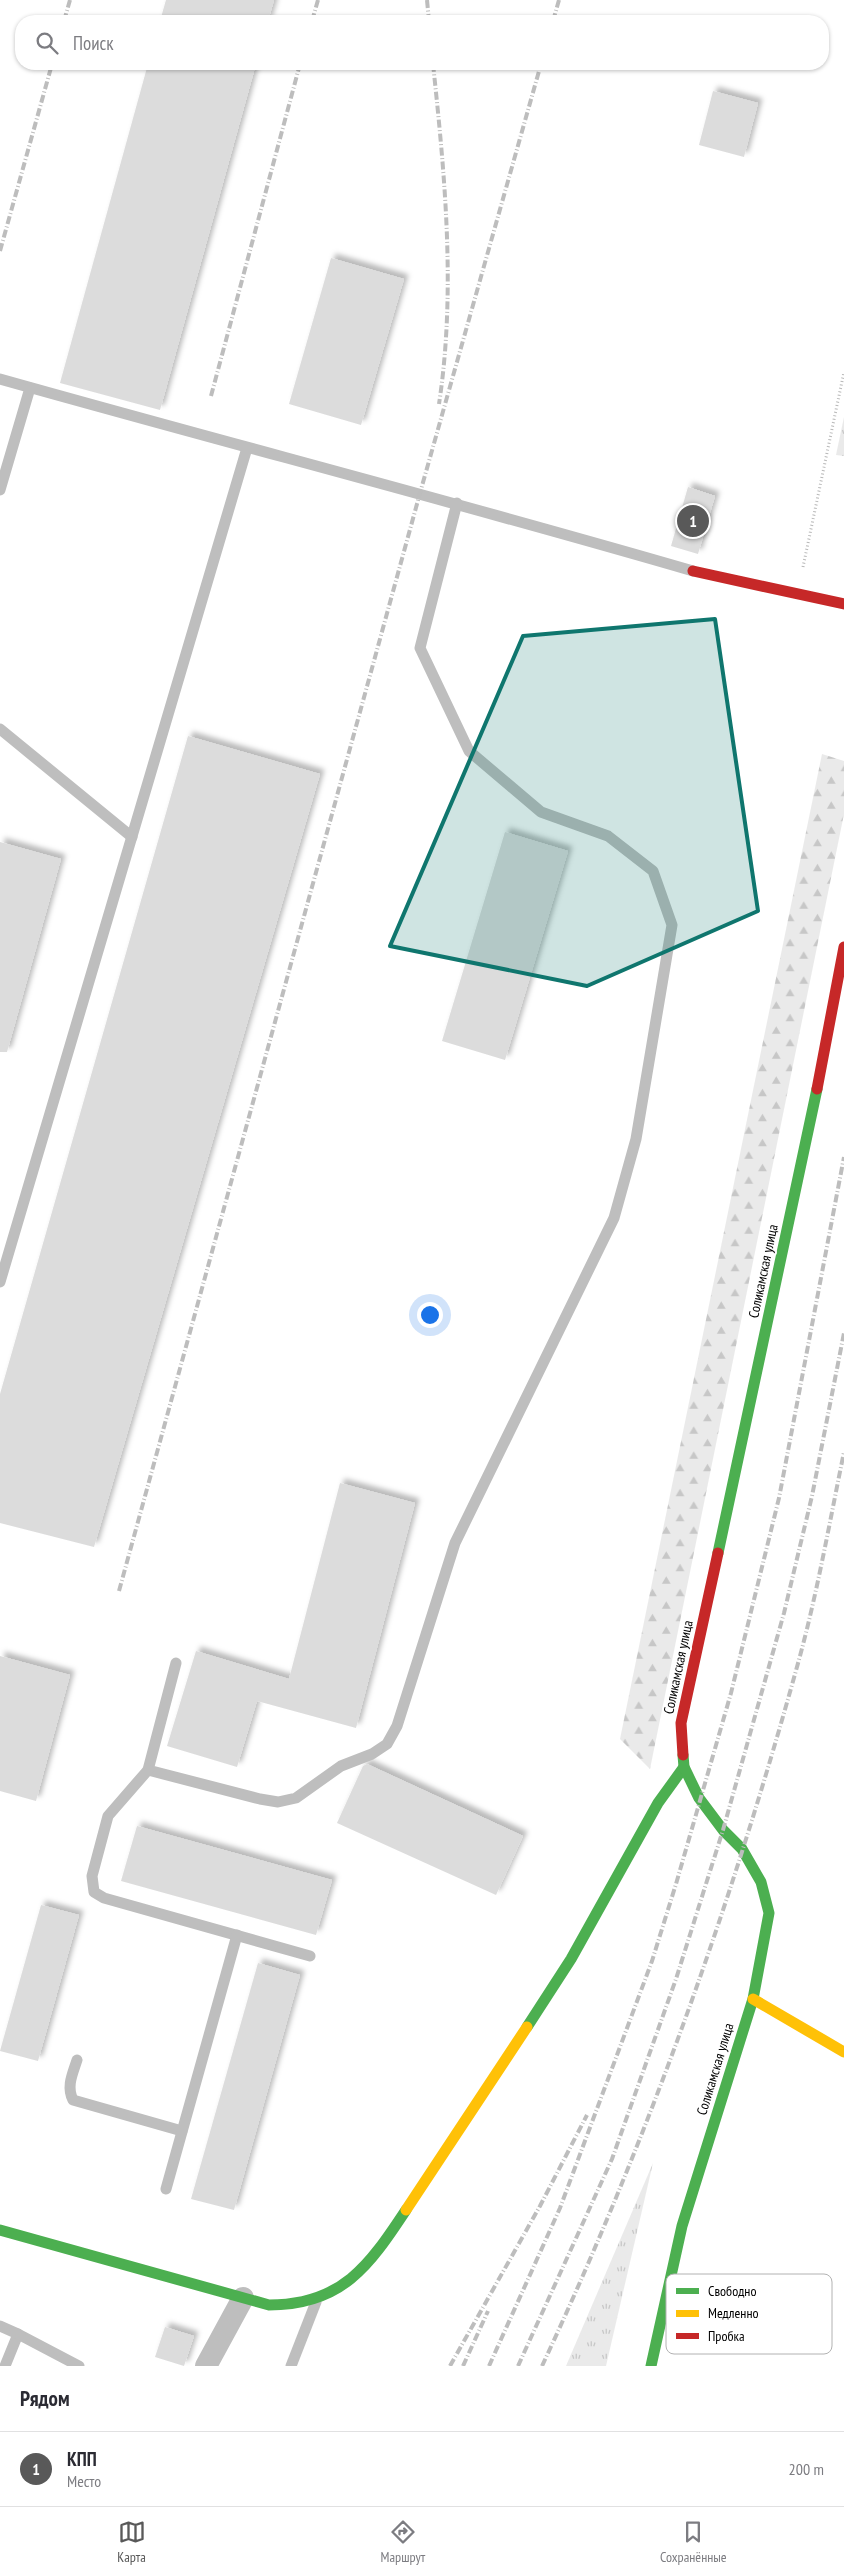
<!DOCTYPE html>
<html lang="ru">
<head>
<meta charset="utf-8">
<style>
  body { margin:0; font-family:"PT Sans Narrow",sans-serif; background:#f7f7f7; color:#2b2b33 }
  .you { position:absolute; left:429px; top:1314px; width:18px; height:18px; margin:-12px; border:4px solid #fff; border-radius:50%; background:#1a73e8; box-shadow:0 0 0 8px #1a73e833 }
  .badge { display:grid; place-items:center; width:32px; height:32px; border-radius:50%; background:#595959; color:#fff; font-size:16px; font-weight:700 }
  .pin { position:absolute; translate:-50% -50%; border:2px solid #fff; box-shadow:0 1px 5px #0006 }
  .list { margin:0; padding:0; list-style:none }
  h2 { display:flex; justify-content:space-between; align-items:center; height:65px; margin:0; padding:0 20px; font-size:21px }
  h2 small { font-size:16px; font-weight:400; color:#7c7c81 }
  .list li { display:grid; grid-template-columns:32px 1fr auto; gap:15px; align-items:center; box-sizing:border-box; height:75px; padding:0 20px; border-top:1px solid #e1e1e2 }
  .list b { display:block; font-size:19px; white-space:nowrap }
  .list p { margin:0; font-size:16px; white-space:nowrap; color:#7c7c81 }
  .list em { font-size:16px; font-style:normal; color:#7c7c81 }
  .icon { flex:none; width:28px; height:28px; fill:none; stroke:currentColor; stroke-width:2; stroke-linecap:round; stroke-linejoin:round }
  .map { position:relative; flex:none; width:844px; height:2366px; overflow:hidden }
  .search { position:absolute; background:#fff; box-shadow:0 1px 4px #0004; left:15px; right:15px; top:15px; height:55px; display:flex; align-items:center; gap:12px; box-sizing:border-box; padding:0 18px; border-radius:20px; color:#7c7c81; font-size:19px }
  .sheet { height:140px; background:#fff }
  nav { display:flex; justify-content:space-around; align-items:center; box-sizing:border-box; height:70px; border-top:1px solid #e1e1e2; background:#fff; font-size:14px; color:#7c7c81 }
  nav a { display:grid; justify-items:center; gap:2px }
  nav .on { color:#595959 }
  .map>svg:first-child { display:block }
  .grass { fill:url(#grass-tufts) }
  .forest { fill:url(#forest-firs) }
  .building { fill:#dcdcdc; filter:url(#shadow) }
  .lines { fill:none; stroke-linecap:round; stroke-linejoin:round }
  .path { stroke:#b8b8b8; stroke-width:3; stroke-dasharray:1 2.5; stroke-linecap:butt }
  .lane { stroke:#bebebe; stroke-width:11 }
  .street { stroke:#bebebe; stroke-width:22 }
  .fast { stroke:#4caf50; stroke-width:11 }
  .slow { stroke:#ffc107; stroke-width:11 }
  .jam { stroke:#c62828; stroke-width:11 }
  .rail { stroke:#bdbdbd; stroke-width:4; stroke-dasharray:8 2.5 1 2.5; stroke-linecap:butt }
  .marked { fill:#0f766e; fill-opacity:0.2; stroke:#0f766e; stroke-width:4; stroke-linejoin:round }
  .labels { text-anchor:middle; stroke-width:4; stroke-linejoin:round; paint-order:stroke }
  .street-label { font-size:14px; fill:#000; stroke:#fff }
  .key { fill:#fff; stroke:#b2b2b2; stroke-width:1 }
  .key-label { font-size:14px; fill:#000 }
</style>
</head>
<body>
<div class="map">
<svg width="844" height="2366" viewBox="0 0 844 2366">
  <defs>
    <pattern id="grass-tufts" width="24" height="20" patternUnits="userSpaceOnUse" patternTransform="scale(1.25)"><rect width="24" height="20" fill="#eaeaea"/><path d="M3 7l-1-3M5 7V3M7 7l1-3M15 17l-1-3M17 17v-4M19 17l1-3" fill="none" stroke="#c7c7c7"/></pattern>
    <pattern id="forest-firs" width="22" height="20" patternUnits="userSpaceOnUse" patternTransform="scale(1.25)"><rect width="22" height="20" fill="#eaeaea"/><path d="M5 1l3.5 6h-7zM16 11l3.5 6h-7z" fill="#c7c7c7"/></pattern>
    <filter id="shadow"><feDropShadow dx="4.5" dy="-4.5" stdDeviation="2.5" flood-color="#0004"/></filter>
  </defs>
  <rect width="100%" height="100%" fill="#fff"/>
  <g class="grass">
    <path d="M844,417V456L836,455Z"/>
    <path d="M653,2163L606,2366H566Z"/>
  </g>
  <path class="forest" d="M822,754L844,761V814L650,1769L620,1739Z"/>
  <g class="building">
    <path d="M166,0H274L268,21H160Z"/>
    <path d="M148,64H256L160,410L60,383Z"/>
    <path d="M713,91L758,103L744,157L699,145Z"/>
    <path d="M331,258L404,279L361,425L289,404Z"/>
    <path d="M688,487L715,496L698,554L671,546Z"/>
    <path d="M188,736L320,774L94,1547L0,1523V1394Z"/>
    <path d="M505,832L568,851L505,1060L442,1041Z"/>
    <path d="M0,842L61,859L7,1052H0Z"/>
    <path d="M340,1483L415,1503L356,1728L257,1701L237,1767L167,1746L196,1651L289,1679Z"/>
    <path d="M0,1656L70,1675L36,1801L0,1791Z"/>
    <path d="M367,1764L523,1836L496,1895L337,1823L363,1766Z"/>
    <path d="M137,1826L332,1880L316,1935L121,1881Z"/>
    <path d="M41,1905L79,1915L38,2061L0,2051Z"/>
    <path d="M258,1963L300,1975L234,2210L191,2199Z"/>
    <path d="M165,2327L194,2336L184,2366L155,2357Z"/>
  </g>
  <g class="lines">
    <path class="path" d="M803,567L844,372"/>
    <g class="lane">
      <path d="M0,379C231,444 463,504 693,571"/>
      <path d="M0,490L30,388"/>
      <path d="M0,729L132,837"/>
      <path d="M0,1282L247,448"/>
      <path d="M176,1663L148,1770L260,1799L278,1802L296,1798L341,1766L372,1754L387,1744L397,1726L455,1543L614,1218L636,1139L672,925L653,871L608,836L541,812L469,751L420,648L457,503"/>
      <path d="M148,1770L108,1816L92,1876L94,1892L104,1898L310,1956"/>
      <path d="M77,2060C73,2073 66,2086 73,2100L182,2131"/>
      <path d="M166,2189L237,1935"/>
      <path d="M0,2326L18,2334L5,2366"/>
      <path d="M18,2334L79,2366"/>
      <path d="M291,2366L316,2302"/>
    </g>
    <path class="street" d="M206,2366L243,2298"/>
    <g class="fast">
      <path d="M718,1553L817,1089"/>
      <path d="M527,2027L571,1959L658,1803L684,1767"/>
      <path d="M0,2230L269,2305C342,2305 369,2266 406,2210"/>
      <path d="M651,2366L682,2226L753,1999L769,1913L761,1882L742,1849L723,1830L699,1798L684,1767L683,1755"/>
    </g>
    <g class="slow">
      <path d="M753,1999L844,2052"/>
      <path d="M406,2210L527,2027"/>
    </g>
    <g class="jam">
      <path d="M693,571L844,604"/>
      <path d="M817,1089L844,947"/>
      <path d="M683,1755L681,1723L718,1553"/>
    </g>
    <g class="rail">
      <path d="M427,0L429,21"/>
      <path d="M64,21L70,0"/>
      <path d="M312,21L318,0"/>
      <path d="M553,21L559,0"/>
      <path d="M433,64C445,176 456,292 439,404"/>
      <path d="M0,251L52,64"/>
      <path d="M211,396L300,64"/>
      <path d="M119,1591L420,493L541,64"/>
      <path d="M450,2366L540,2206L587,2115"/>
      <path d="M463,2366L488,2311"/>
      <path d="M489,2366L560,2208L652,1961L676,1884L731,1693L779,1498L844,1157"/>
      <path d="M518,2366L612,2159L676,1979L723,1830L784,1613L812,1496L844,1333"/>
      <path d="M542,2366C649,2137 733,1900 800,1656C818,1589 830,1520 844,1452"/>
    </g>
  </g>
  <path class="marked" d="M715,619L758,911L587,986L390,946L523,636Z"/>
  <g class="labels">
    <g class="street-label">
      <text transform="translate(763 1271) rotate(-78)" y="5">Соликамская улица</text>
      <text transform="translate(678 1667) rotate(-78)" y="5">Соликамская улица</text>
      <text transform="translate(715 2069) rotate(-73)" y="5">Соликамская улица</text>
    </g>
  </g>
  <rect x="666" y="2274" width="166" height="80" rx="8" class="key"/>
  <rect x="676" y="2288" width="23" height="6" fill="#4caf50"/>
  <rect x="676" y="2310" width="23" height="7" fill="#ffc107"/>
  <rect x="676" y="2333" width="23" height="6" fill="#c62828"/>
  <g class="key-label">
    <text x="708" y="2296">Свободно</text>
    <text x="708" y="2318">Медленно</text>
    <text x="708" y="2341">Пробка</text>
  </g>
</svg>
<div class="you"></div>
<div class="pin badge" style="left:693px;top:521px">1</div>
<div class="search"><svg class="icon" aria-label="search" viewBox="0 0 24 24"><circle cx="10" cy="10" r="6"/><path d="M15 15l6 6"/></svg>Поиск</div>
</div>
<section class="sheet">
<h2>Рядом<small></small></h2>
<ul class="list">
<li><span class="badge">1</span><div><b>КПП</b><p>Место</p></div><em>200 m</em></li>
</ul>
</section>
<nav>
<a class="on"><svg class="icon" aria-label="map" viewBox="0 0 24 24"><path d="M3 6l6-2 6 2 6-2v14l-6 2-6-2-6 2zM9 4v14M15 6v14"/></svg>Карта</a>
<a><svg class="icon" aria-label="directions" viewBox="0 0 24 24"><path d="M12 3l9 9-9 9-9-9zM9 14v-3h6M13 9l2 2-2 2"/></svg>Маршрут</a>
<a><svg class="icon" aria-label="saved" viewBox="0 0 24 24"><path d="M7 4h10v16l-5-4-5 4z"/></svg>Сохранённые</a>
</nav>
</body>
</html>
